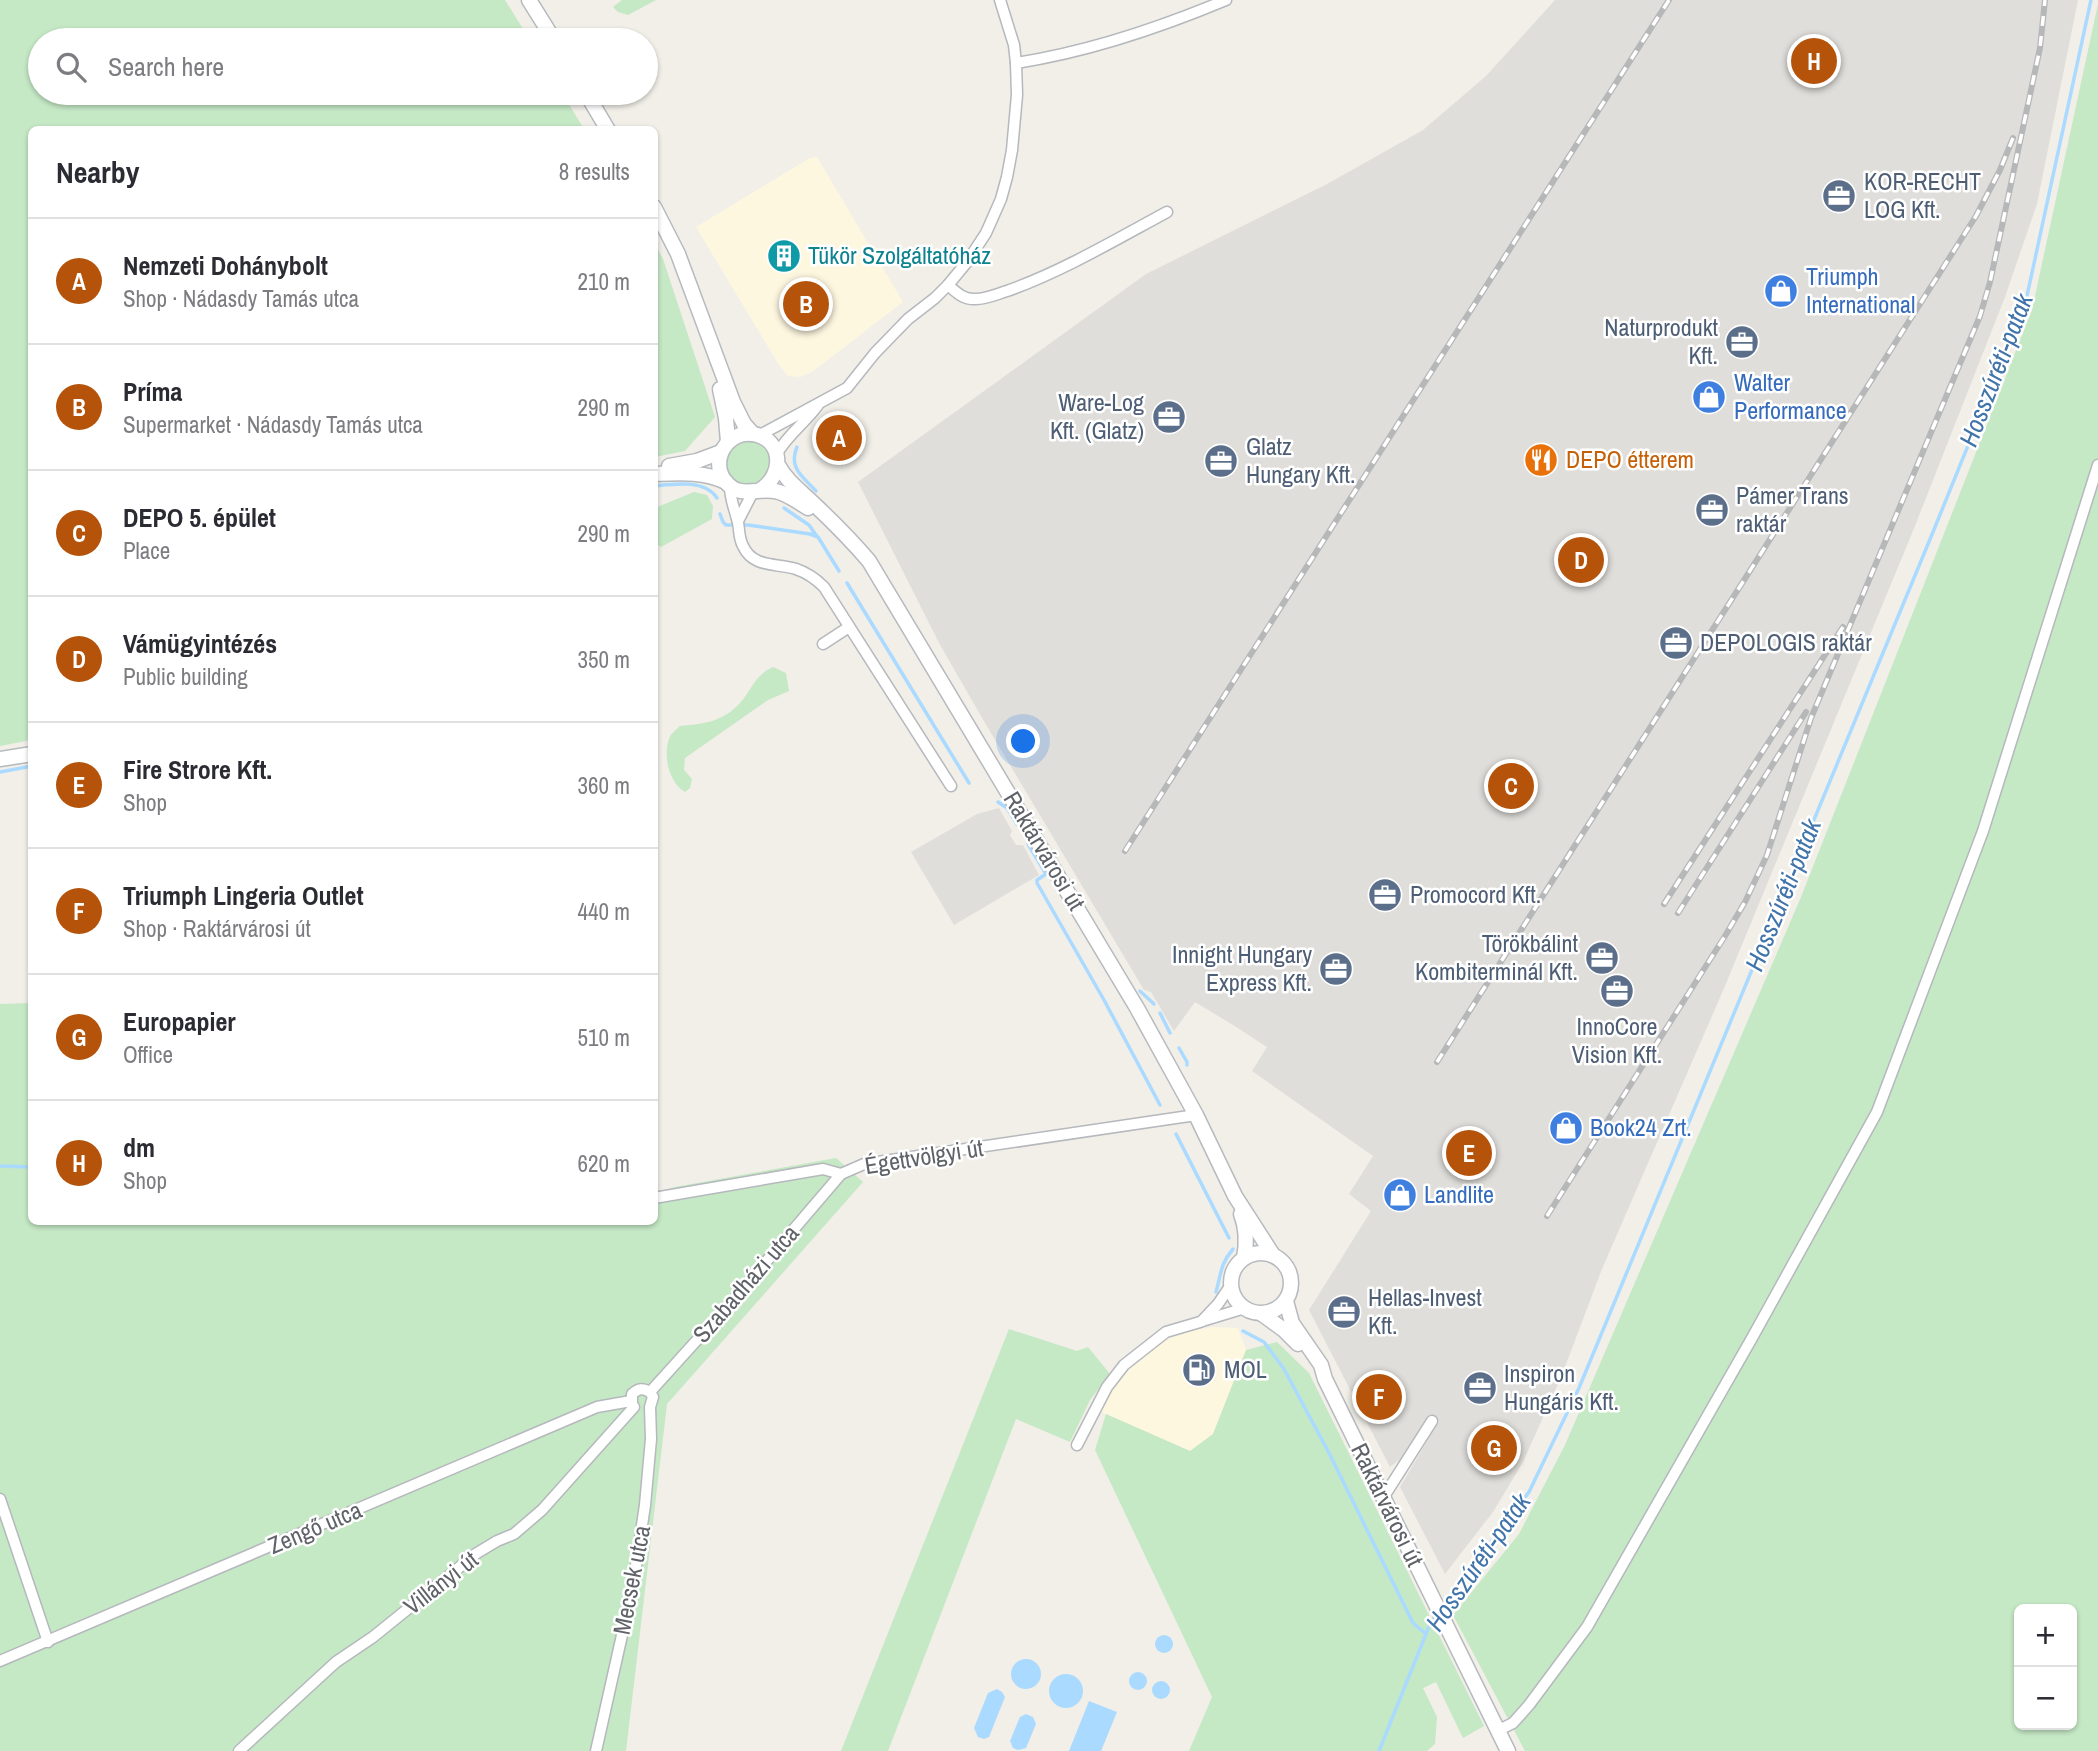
<!DOCTYPE html>
<html lang="en">
<head>
<meta charset="utf-8">
<style>
  body { margin:0; font-family:"Archivo Narrow",sans-serif; background:#f2f2f3; color:#2b2b33 }
  .controls { position:absolute; right:21px; bottom:21px; display:grid; overflow:hidden; border-radius:10px; box-shadow:0 2px 5px #0004 }
  .controls button { width:63px; height:63px; display:grid; place-items:center; padding:0; border:0; border-bottom:2px solid #e1e1e2; background:#fff; color:#2b2b33; font:35px sans-serif }
  .you { position:absolute; left:1024px; top:742px; width:24px; height:24px; margin:-18px; border:5px solid #fff; border-radius:50%; background:#1a73e8; box-shadow:0 0 0 10px #1a73e833 }
  .badge { display:grid; place-items:center; width:46px; height:46px; border-radius:50%; background:#b45309; color:#fff; font-size:23px; font-weight:700 }
  .pin { position:absolute; translate:-50% -50%; border:4px solid #fff; box-shadow:0 2px 7px #0006 }
  .list { margin:0; padding:0; list-style:none }
  h2 { display:flex; justify-content:space-between; align-items:center; height:91px; margin:0; padding:0 28px; font-size:30px }
  h2 small { font-size:23px; font-weight:400; color:#7c7c81 }
  .list li { display:grid; grid-template-columns:46px 1fr auto; gap:21px; align-items:center; box-sizing:border-box; height:126px; padding:0 28px; border-top:2px solid #e1e1e2 }
  .list b { display:block; font-size:26px; white-space:nowrap }
  .list p { margin:0; font-size:23px; white-space:nowrap; color:#7c7c81 }
  .list em { font-size:23px; font-style:normal; color:#7c7c81 }
  .icon { flex:none; width:38px; height:38px; fill:none; stroke:currentColor; stroke-width:2; stroke-linecap:round; stroke-linejoin:round }
  .map { position:relative; flex:none; width:2098px; height:1751px; overflow:hidden }
  .search { position:absolute; background:#fff; box-shadow:0 2px 5px #0004; left:28px; top:28px; width:630px; height:77px; display:flex; align-items:center; gap:18px; box-sizing:border-box; padding:0 24px; border-radius:38px; color:#7c7c81; font-size:26px }
  .panel { position:absolute; background:#fff; box-shadow:0 2px 5px #0004; left:28px; top:126px; width:630px; height:1099px; border-radius:10px }
  .map>svg:first-child { display:block }
  .commercial { fill:#fef7e0 }
  .industrial { fill:#e0deda }
  .green { fill:#c5e8c5; fill-rule:evenodd }
  .water { fill:#aadaff }
  .lines { fill:none; stroke-linecap:round; stroke-linejoin:round }
  .stream { stroke:#aadaff; stroke-width:3.5 }
  .street-casing { stroke:#b5b8bc; stroke-width:13 }
  .secondary-casing { stroke:#b6babf; stroke-width:17 }
  .street { stroke:#fff; stroke-width:10 }
  .secondary { stroke:#fff; stroke-width:14 }
  .rail-casing { stroke:#b6b7b8; stroke-width:6 }
  .rail { stroke:#fff; stroke-width:3.5; stroke-dasharray:10; stroke-linecap:butt }
  .labels { text-anchor:middle; stroke-width:5; stroke-linejoin:round; paint-order:stroke }
  .service-label { font-size:24px; fill:#4e5e75; stroke:#fff; text-anchor:start }
  .culture-label { font-size:24px; fill:#0d838f; stroke:#fff; text-anchor:start }
  .shop-label { font-size:24px; fill:#366cbe; stroke:#fff; text-anchor:start }
  .food-label { font-size:24px; fill:#c56008; stroke:#fff; text-anchor:start }
  .street-label { font-size:24px; fill:#5f6368; stroke:#fff }
  .water-label { font-size:26px; font-style:italic; fill:#4174aa; stroke:#fff }
</style>
</head>
<body>
<div class="map">
<svg width="2098" height="1751" viewBox="0 0 2098 1751">
  <rect width="100%" height="100%" fill="#f1efe8"/>
  <g class="commercial">
    <path d="M817,157L903,302L812,372L800,377L788,376L779,365L696,227L810,158Z"/>
    <path d="M1212,1327L1238,1328L1246,1350L1213,1434L1190,1451L1099,1411L1107,1395L1134,1364L1156,1346L1175,1334Z"/>
  </g>
  <g class="industrial">
    <path d="M1555,0H2078L2037,204L2005,297L1915,526L1725,986L1602,1269L1562,1375L1523,1462L1493,1512L1445,1574L1400,1487L1439,1421L1429,1415L1402,1458L1390,1467L1309,1310L1371,1211L1349,1194L1373,1156L1252,1071L1267,1047L1233,1025L1195,1002L1174,1031L1151,992L1144,990L985,723L939,643L858,482L1146,274L1327,184L1423,130L1486,76Z"/>
    <path d="M999,808L1012,831L1010,835L1016,845H1023L1039,875L954,925L911,852L977,814Z"/>
  </g>
  <g class="green">
    <path d="M0,0H505L530,40H40V93H562L584,129L32,130L31,740L0,746Z"/>
    <path d="M622,0H656L628,15L618,12L613,7Z"/>
    <path d="M2098,4V1751H1525L1453,1615L1519,1534L1565,1445L1801,897L2032,310ZM2019,1609H2072V1725H2019Z"/>
    <path d="M655,244L663,259L715,417L685,451L655,457Z"/>
    <circle cx="748" cy="463" r="22"/>
    <path d="M694,492L707,495L713,506L712,519L661,547L655,543V508Z"/>
    <path d="M773,667L786,673L789,691L768,700L685,758L684,770L692,779L690,788L685,792C669,783 663,756 669,739C670,734 676,730 680,726C703,724 723,722 740,703C753,688 754,676 773,667Z"/>
    <path d="M31,1003L32,1222H654L655,1194L675,1187L836,1158L863,1182L667,1404L626,1751H0V1004Z"/>
    <path d="M1009,1329L1077,1351L1088,1347L1110,1374L1090,1400L1070,1442L1016,1419L888,1751H841Z"/>
    <path d="M1277,1342L1309,1373L1484,1726L1463,1738L1436,1682L1423,1688L1437,1717L1435,1744L1427,1751H1189L1212,1697L1095,1450L1106,1414L1190,1451L1213,1434L1246,1350Z"/>
  </g>
  <g class="water">
    <circle cx="1164" cy="1644" r="9"/>
    <circle cx="1026" cy="1674" r="15"/>
    <circle cx="1138" cy="1681" r="9"/>
    <circle cx="1066" cy="1691" r="17"/>
    <circle cx="1161" cy="1690" r="9"/>
    <path d="M997,1689L1002,1692L1005,1697L989,1737L984,1739L978,1737L974,1728L988,1693Z"/>
    <path d="M1089,1701L1117,1712L1101,1751H1069Z"/>
    <path d="M1026,1714L1033,1717L1036,1724L1026,1748L1018,1750L1013,1748L1010,1741L1020,1717Z"/>
  </g>
  <g class="lines">
    <g class="stream">
      <path d="M797,447C788,468 803,477 816,491"/>
      <path d="M654,486C674,484 705,479 717,498"/>
      <path d="M784,508L809,525L816,535"/>
      <path d="M720,514L723,522L726,525H748L810,534L818,537L839,571"/>
      <path d="M847,583L969,783"/>
      <path d="M0,772L32,766"/>
      <path d="M998,802L1007,808L1017,824"/>
      <path d="M1028,844L1046,874L1037,880V883L1104,1000L1160,1105"/>
      <path d="M1140,991L1154,1004"/>
      <path d="M1160,1013L1170,1033"/>
      <path d="M1179,1048L1187,1062V1065"/>
      <path d="M1176,1134L1229,1238"/>
      <path d="M0,1166L32,1167"/>
      <path d="M1216,1292C1221,1275 1220,1264 1233,1249"/>
      <path d="M1243,1331L1264,1342L1284,1369L1329,1453L1413,1623L1426,1634"/>
      <path d="M1441,1608L1529,1492L1579,1388L1933,532L2025,305L2091,0"/>
      <path d="M1379,1751L1430,1624L1437,1614"/>
    </g>
    <g class="street-casing">
      <g id="street">
        <path d="M1016,63C1088,52 1159,28 1226,0"/>
        <path d="M948,285C957,293 964,300 976,299C986,299 997,294 1007,291C1061,272 1117,239 1167,212"/>
        <path d="M758,436L847,388L875,353L908,319L935,298L948,285L967,262L986,233L1001,199L1007,177L1012,150L1017,95L1016,63L1014,45L1000,0"/>
        <path d="M776,455C787,435 805,423 818,405"/>
        <path d="M730,486C730,499 734,507 737,519C740,528 738,537 743,546C753,568 776,563 796,569C808,573 816,579 824,587L951,786"/>
        <path d="M738,521L753,492"/>
        <path d="M823,644L849,627"/>
        <path d="M654,1198L823,1169L841,1174"/>
        <path d="M1202,1321L1218,1304L1231,1285"/>
        <path d="M1202,1321L1245,1308"/>
        <path d="M650,1392L735,1298L841,1174L864,1164L1196,1115"/>
        <path d="M632,1405V1394C639,1388 643,1388 650,1392"/>
        <path d="M1077,1445L1107,1387L1124,1365L1166,1332L1200,1322"/>
        <path d="M1383,1498L1432,1421"/>
        <path d="M0,1499L48,1642"/>
        <path d="M0,1661L597,1407L631,1401"/>
        <path d="M1497,1731L1513,1723L1529,1705L1587,1627L1752,1338L1877,1112L1983,831L2098,465"/>
        <path d="M239,1751L336,1662L373,1637L477,1553L497,1541L514,1534L542,1510L634,1407"/>
        <path d="M596,1751L633,1586L645,1505L651,1439L650,1407L653,1397L650,1392"/>
      </g>
    </g>
    <g class="secondary-casing">
      <g id="secondary">
        <path d="M529,0L554,40"/>
        <path d="M586,93L608,130"/>
        <path d="M654,207L678,254L733,402L744,424L753,434"/>
        <path d="M720,389L726,418L728,442"/>
        <path d="M778,465C787,482 802,492 815,505C834,523 852,541 869,561L1137,1008L1196,1115L1235,1196L1273,1255"/>
        <path d="M669,466L697,461L721,452"/>
        <path d="M654,474C680,473 703,471 726,482"/>
        <path d="M760,490C784,476 784,439 753,434C728,430 709,460 725,481C739,499 756,488 775,491C787,493 798,502 808,508"/>
        <path d="M0,759L32,754"/>
        <path d="M1241,1214C1247,1229 1247,1242 1244,1258"/>
        <circle cx="1261" cy="1283" r="30"/>
        <path d="M1286,1301L1292,1323L1321,1365L1325,1379L1508,1751"/>
        <path d="M1262,1314L1284,1330L1298,1344"/>
      </g>
    </g>
    <use href="#street" class="street"/>
    <use href="#secondary" class="secondary"/>
    <g class="rail-casing">
      <g id="rail">
        <path d="M1125,851L1669,0"/>
        <path d="M1664,904L1843,627"/>
        <path d="M1678,913L1806,712"/>
        <path d="M1437,1062L1976,216L2000,170L2013,138"/>
        <path d="M1547,1216L1725,936L1745,902L1767,855L1811,718L1980,316L1990,282L2040,48L2045,0"/>
      </g>
    </g>
    <use href="#rail" class="rail"/>
  </g>
  <defs>
    <g id="office-disc" transform="scale(1.75)"><circle r="9.5" fill="#5c6f8a" stroke="#fff"/><path d="M-6-3h4V-5.5h4V-3h4V5H-6ZM-1-4.5V-3h2v-1.5ZM-6 0V1H6V0Z" fill="#fff"/></g>
    <g id="building-disc" transform="scale(1.75)"><circle r="9.5" fill="#0f9aa8" stroke="#fff"/><path d="M-4-6H4V6H1V3H-1V6H-4ZM-2.5-4.3h1.7v1.8h-1.7ZM.8-4.3h1.7v1.8H.8ZM-2.5-1h1.7V.8h-1.7ZM.8-1h1.7V.8H.8Z" fill="#fff"/></g>
    <g id="shop-disc" transform="scale(1.75)"><circle r="9.5" fill="#3f7fe0" stroke="#fff"/><path d="M-5-2.5h2.3a2.7 3.5 0 0 1 5.4 0H5L5.5 6h-11ZM-1.5-2.5h3a1.5 2.3 0 0 0-3 0Z" fill="#fff"/></g>
    <g id="restaurant-disc" transform="scale(1.75)"><circle r="9.5" fill="#e8710a" stroke="#fff"/><path d="M-5-6h1v4h1v-4h1v4h1v-4h1v5L-1.5 .5V6h-2V.5L-5-1ZM5-6V6H3V1.5H1.5Q1.5-4 5-6Z" fill="#fff"/></g>
    <g id="fuel-disc" transform="scale(1.75)"><circle r="9.5" fill="#5c6f8a" stroke="#fff"/><path d="M-5.5-6h7V0h2V4h1.3V-2.5L3-4.5l.8-.8L6-3V5H2.5V1h-1V6h-7ZM-4.2-4.7v3.2H.2V-4.7Z" fill="#fff"/></g>
  </defs>
  <g fill-rule="evenodd">
    <use href="#office-disc" x="1839" y="196"/>
    <use href="#building-disc" x="784" y="256"/>
    <use href="#shop-disc" x="1781" y="291"/>
    <use href="#office-disc" x="1742" y="342"/>
    <use href="#shop-disc" x="1709" y="397"/>
    <use href="#office-disc" x="1169" y="417"/>
    <use href="#restaurant-disc" x="1541" y="460"/>
    <use href="#office-disc" x="1221" y="461"/>
    <use href="#office-disc" x="1712" y="510"/>
    <use href="#office-disc" x="1676" y="643"/>
    <use href="#office-disc" x="1385" y="895"/>
    <use href="#office-disc" x="1602" y="958"/>
    <use href="#office-disc" x="1336" y="969"/>
    <use href="#office-disc" x="1617" y="991"/>
    <use href="#shop-disc" x="1566" y="1128"/>
    <use href="#shop-disc" x="1400" y="1195"/>
    <use href="#office-disc" x="1344" y="1312"/>
    <use href="#fuel-disc" x="1199" y="1370"/>
    <use href="#office-disc" x="1480" y="1388"/>
  </g>
  <g class="labels">
    <g class="service-label">
      <text x="1864" y="190">KOR-RECHT<tspan x="1864" dy="28">LOG Kft.</tspan></text>
      <text x="1718" y="336" text-anchor="end">Naturprodukt<tspan x="1718" dy="28">Kft.</tspan></text>
      <text x="1144" y="411" text-anchor="end">Ware-Log<tspan x="1144" dy="28">Kft. (Glatz)</tspan></text>
      <text x="1246" y="455">Glatz<tspan x="1246" dy="28">Hungary Kft.</tspan></text>
      <text x="1736" y="504">Pámer Trans<tspan x="1736" dy="28">raktár</tspan></text>
      <text x="1700" y="651">DEPOLOGIS raktár</text>
      <text x="1410" y="903">Promocord Kft.</text>
      <text x="1578" y="952" text-anchor="end">Törökbálint<tspan x="1578" dy="28">Kombiterminál Kft.</tspan></text>
      <text x="1312" y="963" text-anchor="end">Innight Hungary<tspan x="1312" dy="28">Express Kft.</tspan></text>
      <text x="1617" y="1035" text-anchor="middle">InnoCore<tspan x="1617" dy="28">Vision Kft.</tspan></text>
      <text x="1368" y="1306">Hellas-Invest<tspan x="1368" dy="28">Kft.</tspan></text>
      <text x="1224" y="1378">MOL</text>
      <text x="1504" y="1382">Inspiron<tspan x="1504" dy="28">Hungáris Kft.</tspan></text>
    </g>
    <g class="culture-label">
      <text x="808" y="264">Tükör Szolgáltatóház</text>
    </g>
    <g class="shop-label">
      <text x="1806" y="285">Triumph<tspan x="1806" dy="28">International</tspan></text>
      <text x="1734" y="391">Walter<tspan x="1734" dy="28">Performance</tspan></text>
      <text x="1590" y="1136">Book24 Zrt.</text>
      <text x="1424" y="1203">Landlite</text>
    </g>
    <g class="food-label">
      <text x="1566" y="468">DEPO étterem</text>
    </g>
    <g class="street-label">
      <text transform="translate(1044 851) rotate(59)" y="8">Raktárvárosi út</text>
      <text transform="translate(924 1157) rotate(-9)" y="8">Égettvölgyi út</text>
      <text transform="translate(746 1284) rotate(-49)" y="8">Szabadházi utca</text>
      <text transform="translate(1387 1505) rotate(64)" y="8">Raktárvárosi út</text>
      <text transform="translate(315 1528) rotate(-23)" y="8">Zengő utca</text>
      <text transform="translate(632 1580) rotate(-79)" y="8">Mecsek utca</text>
      <text transform="translate(441 1583) rotate(-38)" y="8">Villányi út</text>
    </g>
    <g class="water-label">
      <text transform="translate(1996 370) rotate(-69)" y="9">Hosszúréti-patak</text>
      <text transform="translate(1783 895) rotate(-68)" y="9">Hosszúréti-patak</text>
      <text transform="translate(1478 1562) rotate(-55)" y="9">Hosszúréti-patak</text>
    </g>
  </g>
</svg>
<div class="controls">
<button>+</button>
<button>−</button>
</div>
<div class="you"></div>
<div class="pin badge" style="left:839px;top:438px">A</div>
<div class="pin badge" style="left:806px;top:304px">B</div>
<div class="pin badge" style="left:1511px;top:786px">C</div>
<div class="pin badge" style="left:1581px;top:560px">D</div>
<div class="pin badge" style="left:1469px;top:1153px">E</div>
<div class="pin badge" style="left:1379px;top:1397px">F</div>
<div class="pin badge" style="left:1494px;top:1448px">G</div>
<div class="pin badge" style="left:1814px;top:61px">H</div>
<div class="search"><svg class="icon" aria-label="search" viewBox="0 0 24 24"><circle cx="10" cy="10" r="6"/><path d="M15 15l6 6"/></svg>Search here</div>
<section class="panel">
<h2>Nearby<small>8 results</small></h2>
<ul class="list">
<li><span class="badge">A</span><div><b>Nemzeti Dohánybolt</b><p>Shop · Nádasdy Tamás utca</p></div><em>210 m</em></li>
<li><span class="badge">B</span><div><b>Príma</b><p>Supermarket · Nádasdy Tamás utca</p></div><em>290 m</em></li>
<li><span class="badge">C</span><div><b>DEPO 5. épület</b><p>Place</p></div><em>290 m</em></li>
<li><span class="badge">D</span><div><b>Vámügyintézés</b><p>Public building</p></div><em>350 m</em></li>
<li><span class="badge">E</span><div><b>Fire Strore Kft.</b><p>Shop</p></div><em>360 m</em></li>
<li><span class="badge">F</span><div><b>Triumph Lingeria Outlet</b><p>Shop · Raktárvárosi út</p></div><em>440 m</em></li>
<li><span class="badge">G</span><div><b>Europapier</b><p>Office</p></div><em>510 m</em></li>
<li><span class="badge">H</span><div><b>dm</b><p>Shop</p></div><em>620 m</em></li>
</ul>
</section>
</div>
</body>
</html>
